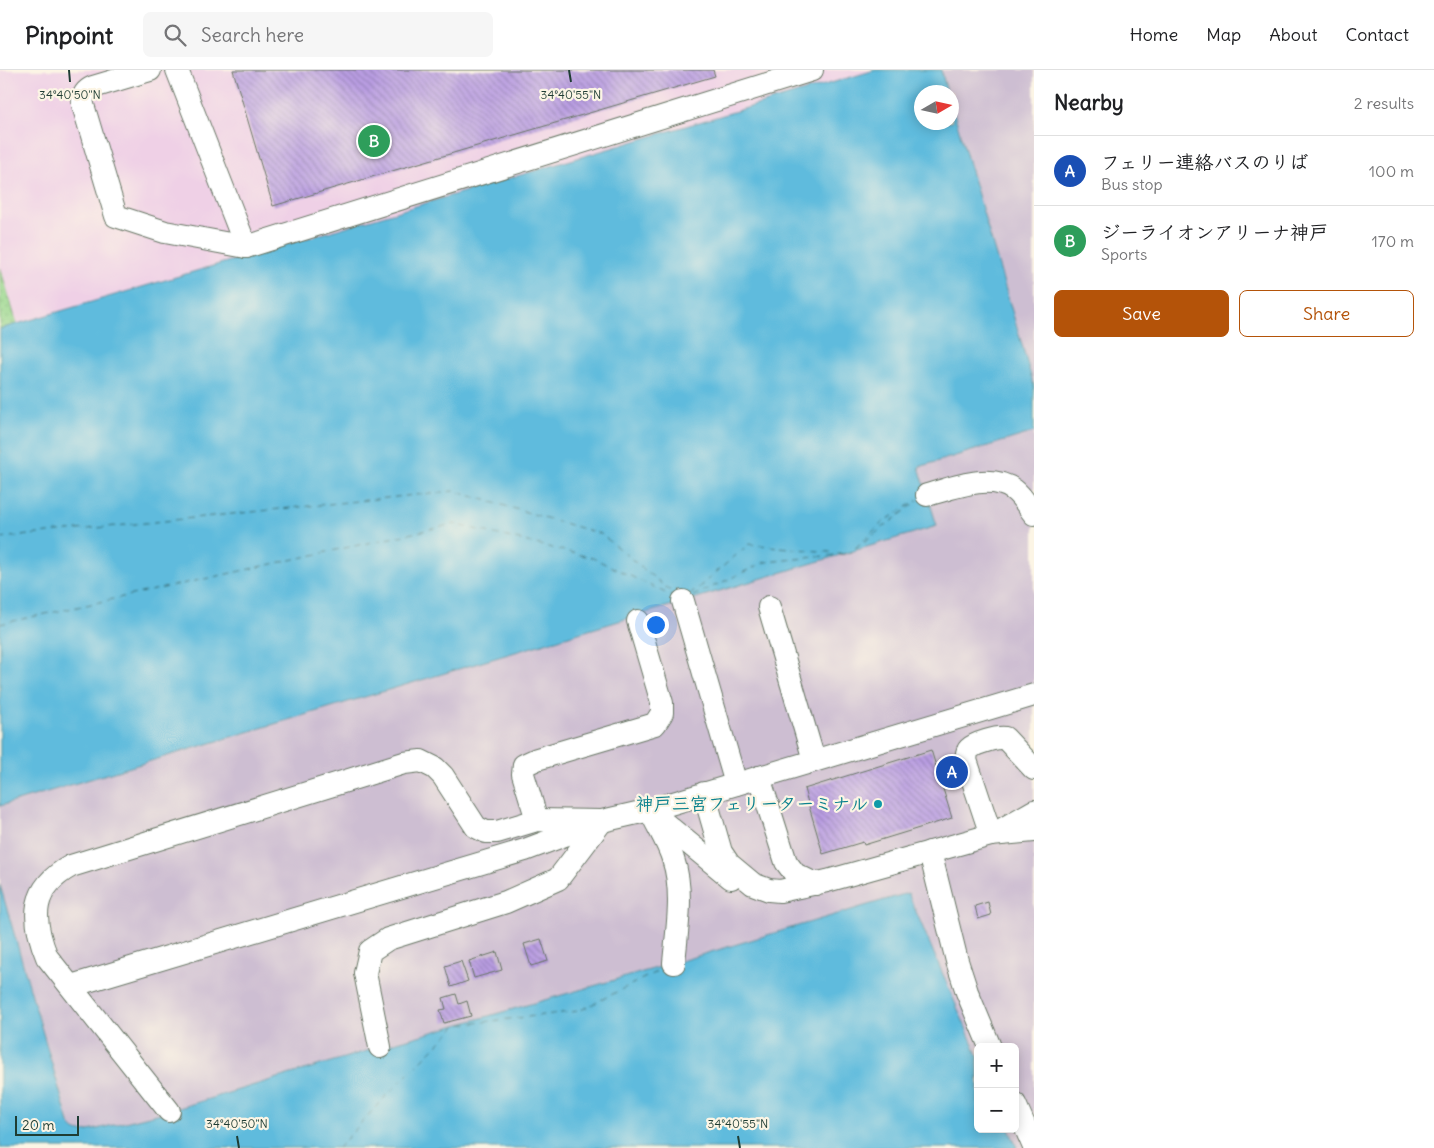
<!DOCTYPE html>
<html lang="en">
<head>
<meta charset="utf-8">
<style>
  body { margin:0; font-family:Delius,"Klee One",sans-serif; background:#f6f6f6; color:#202124 }
  .controls { position:absolute; right:15px; bottom:15px; display:grid; overflow:hidden; border-radius:8px; box-shadow:0 2px 12px #0003 }
  .controls button { width:45px; height:45px; display:grid; place-items:center; padding:0; border:0; border-bottom:1px solid #e0e0e0; background:#fff; color:#202124; font:25px sans-serif }
  .compass { position:absolute; left:914px; top:15px; width:45px; height:45px; border-radius:50%; background:#fff; box-shadow:0 2px 12px #0003; rotate:81deg }
  .scale { position:absolute; left:15px; bottom:12px; width:64px; box-sizing:border-box; padding-left:5px; border:2px solid #1f3d34; border-top:0; font-size:14px; line-height:18px; white-space:nowrap; color:#1f3d34; -webkit-text-stroke:4px #fcf5e5; paint-order:stroke }
  .you { position:absolute; left:655px; top:554px; width:18px; height:18px; margin:-12px; border:4px solid #fff; border-radius:50%; background:#1a73e8; box-shadow:0 0 0 8px #1a73e833 }
  .badge { display:grid; place-items:center; width:32px; height:32px; border-radius:50%; background:#b45309; color:#fff; font-size:16px; font-weight:700 }
  .pin { position:absolute; translate:-50% -50%; border:2px solid #fff; box-shadow:0 1px 5px #0006 }
  .list { margin:0; padding:0; list-style:none }
  h2 { display:flex; justify-content:space-between; align-items:center; height:65px; margin:0; padding:0 20px; font-size:21px }
  h2 small { font-size:16px; font-weight:400; color:#757577 }
  .list li { display:grid; grid-template-columns:32px 1fr auto; gap:15px; align-items:center; box-sizing:border-box; height:70px; padding:0 20px; border-top:1px solid #e0e0e0 }
  .list b { display:block; font-size:19px; white-space:nowrap }
  .list p { margin:0; font-size:16px; white-space:nowrap; color:#757577 }
  .list em { font-size:16px; font-style:normal; color:#757577 }
  .actions { display:flex; gap:10px; padding:15px 20px }
  .actions a { flex:1; padding:11px 0; border:1px solid #b45309; border-radius:8px; text-align:center; font-size:18px; color:#b45309 }
  .actions .main { background:#b45309; color:#fff }
  .icon { flex:none; width:28px; height:28px; fill:none; stroke:currentColor; stroke-width:2; stroke-linecap:round; stroke-linejoin:round }
  .map { position:relative; flex:none; width:1034px; height:1078px; overflow:hidden }
  header { display:flex; align-items:center; gap:30px; box-sizing:border-box; height:70px; padding:0 25px; background:#fff; border-bottom:1px solid #e0e0e0 }
  header strong { font-size:24px }
  nav { display:flex; gap:28px; margin-inline-start:auto; font-size:18px }
  .search { width:350px; height:45px; background:#f6f6f6; display:flex; align-items:center; gap:12px; box-sizing:border-box; padding:0 18px; border-radius:8px; color:#757577; font-size:19px }
  main { display:flex }
  aside { flex:1; background:#fff }
  .map>svg:first-child { display:block }
  .built { fill:#efd0e6 }
  .industrial { fill:#cdbed2 }
  .park { fill:url(#park-dots); stroke:#5b8a60 }
  .water { fill:#5fbbdd; stroke:#3f7c88 }
  .lines { fill:none; stroke-linecap:round; stroke-linejoin:round }
  .ferry { stroke:#2f5c5e; stroke-width:1; stroke-dasharray:6 5; stroke-linecap:butt }
  .building { fill:url(#building-back-hatch) }
  .minor-casing { stroke:#687665; stroke-width:24 }
  .minor { stroke:#fff; stroke-width:22 }
  .ticks { fill:none; stroke:#1f3d34; stroke-width:2 }
  .culture-dot { fill:#0f9aa8; stroke:#fcf5e5; stroke-width:2 }
  .labels { text-anchor:middle; stroke-width:4.5; stroke-linejoin:round; paint-order:stroke }
  .culture-label { font-size:18px; font-weight:bold; fill:#0d838f; stroke:#fcf5e5; text-anchor:end }
  .ticks-label { font-size:12px; text-anchor:middle; fill:#1f3d34; stroke:#fcf5e5; stroke-width:4.5; stroke-linejoin:round; paint-order:stroke }
</style>
</head>
<body>
<header>
<strong>Pinpoint</strong>
<div class="search"><svg class="icon" aria-label="search" viewBox="0 0 24 24"><circle cx="10" cy="10" r="6"/><path d="M15 15l6 6"/></svg>Search here</div>
<nav><a>Home</a><a>Map</a><a>About</a><a>Contact</a></nav>
</header>
<main>
<div class="map">
<svg width="1034" height="1078" viewBox="0 0 1034 1078">
  <defs>
    <pattern id="park-dots" width="8" height="8" patternUnits="userSpaceOnUse" patternTransform="scale(1.25)"><rect width="8" height="8" fill="#97d78d"/><path d="M2 2h.1M6 6h.1" fill="none" stroke="#82b97a" stroke-width="1.8" stroke-linecap="round"/></pattern>
    <pattern id="building-back-hatch" width="6" height="6" patternUnits="userSpaceOnUse" patternTransform="scale(1.25)"><rect width="6" height="6" fill="#b99de2"/><path d="M-1 5l2 2M0 0l6 6M5-1l2 2" fill="none" stroke="#9681b8"/></pattern>
  </defs>
  <rect width="100%" height="100%" fill="#fcf5e5"/>
  <filter id="ink" filterUnits="userSpaceOnUse"><feTurbulence type="fractalNoise" baseFrequency=".02" numOctaves="2"/><feDisplacementMap in="SourceGraphic" scale="10" xChannelSelector="R" yChannelSelector="G"/><feConvolveMatrix kernelMatrix="1 2 1 2 8 2 1 2 1" color-interpolation-filters="sRGB"/></filter>
  <filter id="wash" filterUnits="userSpaceOnUse"><feTurbulence type="fractalNoise" baseFrequency=".0096" numOctaves="4" result="noise"/><feDisplacementMap in="SourceGraphic" scale="20" xChannelSelector="R" yChannelSelector="G"/><feGaussianBlur stdDeviation="1.12" result="paint"/><feColorMatrix in="noise" values="0 0 0 0 0 0 0 0 0 0 0 0 0 0 0 0 0 1.4 0 .05"/><feComposite in="paint" operator="in"/></filter>
  <g filter="url(#wash)">
    <rect width="100%" height="100%" fill="#f1e0c0"/>
    <path class="built" d="M0,0H875L0,259Z"/>
    <g class="industrial">
      <path d="M941,0H1034V316L952,36V22H947Z"/>
      <path d="M1034,362V1078H1017L1009,1059H1015V977H978V986L908,823L674,893L380,977L169,1041L81,1063L71,1058L0,815V736L936,456L919,397Z"/>
    </g>
    <path class="park" d="M0,197L17,254L0,259Z"/>
    <g class="water">
      <path d="M875,0H941L947,22H922V52H952V36L1034,316V362L919,397L937,456L0,736V259Z"/>
      <path d="M0,815L69,1053C74,1062 79,1063 89,1061L169,1041L380,977L674,893L908,823L978,986V1059H1009L1017,1078H0Z"/>
    </g>
    <g class="lines">
      <g class="ferry">
        <path d="M0,468L454,421L601,464L674,524"/>
        <path d="M856,478L918,431"/>
        <path d="M690,525L749,474L849,484L883,452L918,430"/>
        <path d="M693,526L765,492L846,484"/>
        <path d="M0,554L454,454L593,488L674,527"/>
        <path d="M338,1078L387,1025L457,955L579,941L664,898"/>
      </g>
    </g>
    <g id="blocks">
      <g class="building">
        <path d="M233,0H713L715,6L273,136Z"/>
        <path d="M931,680L952,748L864,775L863,772L823,784L804,719Z"/>
        <path d="M988,832L991,845L978,849L975,836Z"/>
        <path d="M541,869L548,891L531,896L524,874Z"/>
        <path d="M497,882L502,900L474,908L469,891Z"/>
        <path d="M461,891L468,911L451,917L445,896Z"/>
        <path d="M456,924L459,934L467,931L471,946L444,953L440,940L446,939L443,928Z"/>
      </g>
    </g>
  </g>
  <g filter="url(#ink)">
    <use href="#blocks" fill-opacity="0" stroke="#687665" stroke-width="1"/>
    <g class="lines">
      <g class="minor-casing">
        <g id="minor">
          <path d="M150,0L93,17C84,21 82,26 83,35L116,146L165,162L246,177L812,0"/>
          <path d="M177,0L246,177"/>
          <path d="M927,425C952,418 991,402 1014,420C1022,426 1028,437 1034,444"/>
          <path d="M683,531L736,714"/>
          <path d="M769,537L814,690"/>
          <path d="M759,707L786,792L795,804L815,814"/>
          <path d="M704,723L721,782L729,794L753,814L769,820L780,821L827,811L991,765L1034,761"/>
          <path d="M650,740C657,756 668,772 673,789C684,821 677,859 674,893"/>
          <path d="M657,747L731,808"/>
          <path d="M537,750L523,704L524,695L537,689L655,654L662,643V633L638,551"/>
          <path d="M999,761L1034,741"/>
          <path d="M991,765L966,690C967,686 966,682 969,679C975,673 997,667 1005,668L1034,699"/>
          <path d="M930,782L957,891L967,922L990,977"/>
          <path d="M71,916L525,780L602,751L558,809L506,832L388,869L370,881L365,903L380,977"/>
          <path d="M1015,1034L1034,1077"/>
          <path d="M169,1041L47,887C31,848 31,818 71,796L404,693L421,691L435,698L443,706L476,757L486,762H497L537,750L602,751L650,740L1034,625"/>
        </g>
      </g>
      <use href="#minor" class="minor"/>
    </g>
  </g>
  <path class="ticks" d="M69,0L70,12M569,0L571,12M237,1066L239,1078M738,1066L740,1078"/>
  <circle class="culture-dot" cx="878" cy="734" r="5"/>
  <g class="labels">
    <g class="culture-label">
      <text x="868" y="740">神戸三宮フェリーターミナル</text>
    </g>
  </g>
  <g class="ticks-label">
    <text x="70" y="29">34°40'50"N</text>
    <text x="571" y="29">34°40'55"N</text>
    <text x="237" y="1058">34°40'50"N</text>
    <text x="738" y="1058">34°40'55"N</text>
  </g>
</svg>
<div class="controls">
<button>+</button>
<button>−</button>
</div>
<svg class="compass" viewBox="-18 -18 36 36"><path d="M0-13l5 13h-10z" fill="#e53935"/><path d="M0 13l5-13h-10z" fill="#757577"/></svg>
<div class="scale">20 m</div>
<div class="you"></div>
<div class="pin badge" style="left:952px;top:702px;background:#1a4fb4">A</div>
<div class="pin badge" style="left:374px;top:71px;background:#2e9e5b">B</div>
</div>
<aside>
<h2>Nearby<small>2 results</small></h2>
<ul class="list">
<li><span class="badge" style="background:#1a4fb4">A</span><div><b>フェリー連絡バスのりば</b><p>Bus stop</p></div><em>100 m</em></li>
<li><span class="badge" style="background:#2e9e5b">B</span><div><b>ジーライオンアリーナ神戸</b><p>Sports</p></div><em>170 m</em></li>
</ul>
<div class="actions"><a class="main">Save</a><a>Share</a></div>
</aside>
</main>
</body>
</html>
